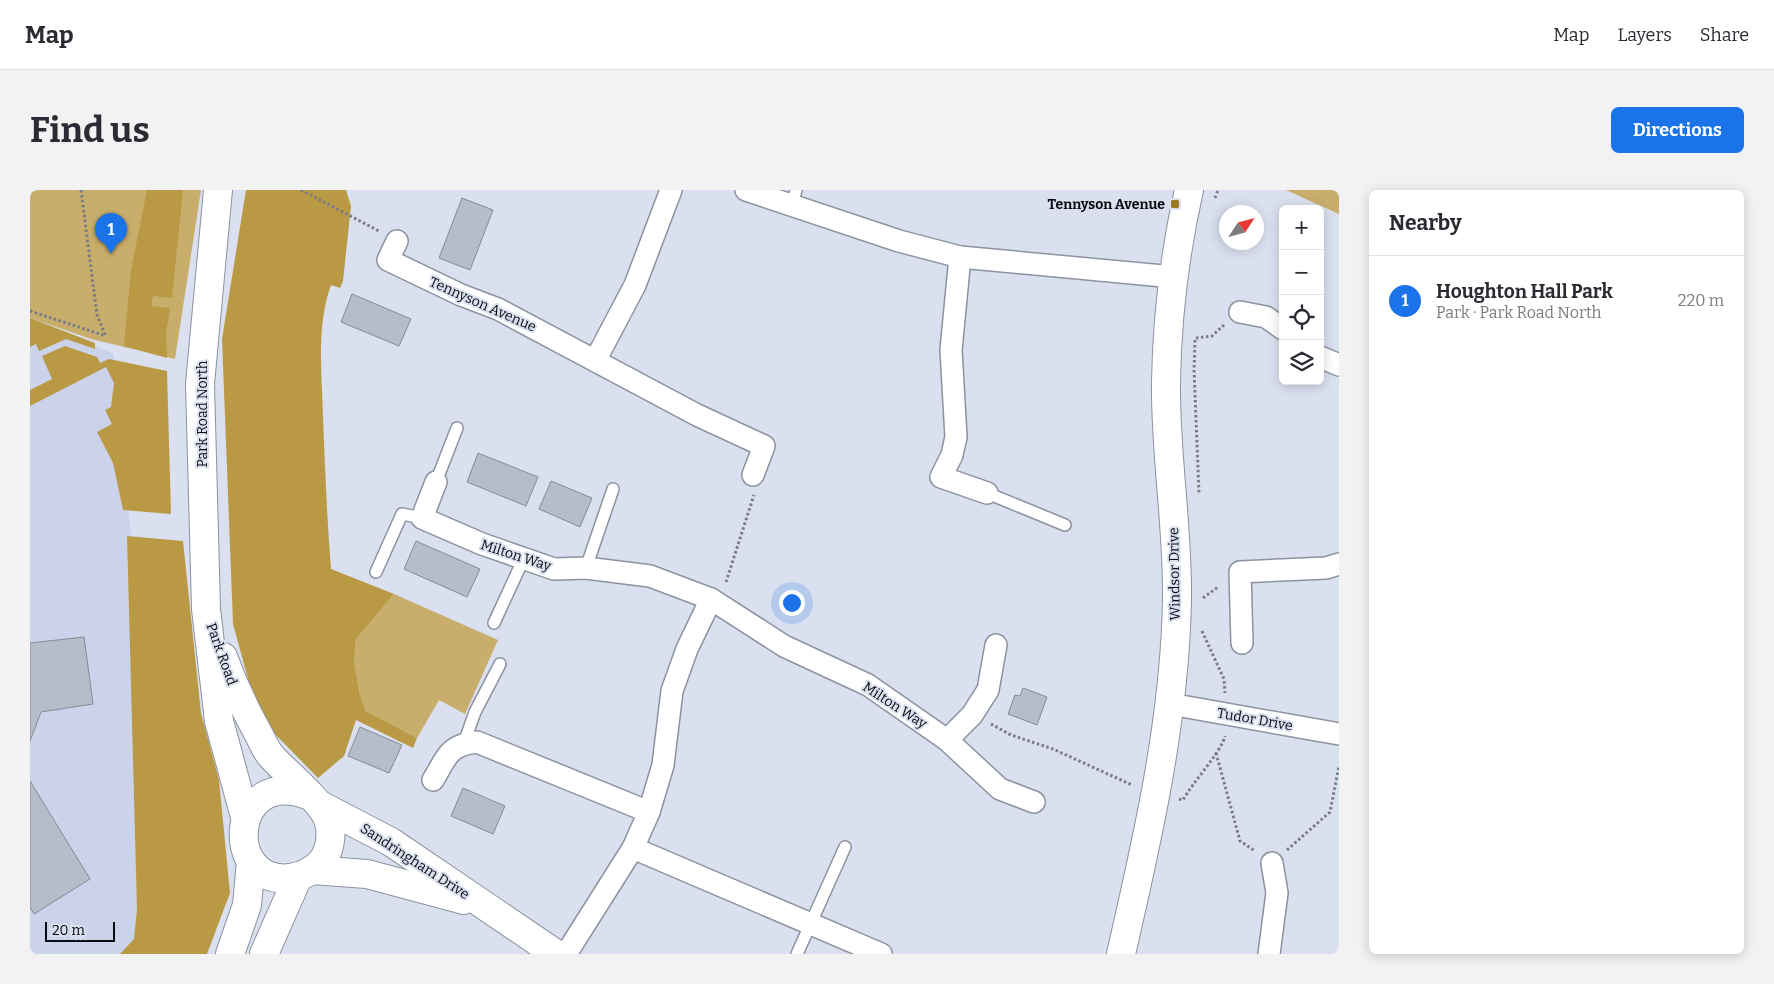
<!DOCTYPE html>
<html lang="en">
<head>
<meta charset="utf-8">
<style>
  body { margin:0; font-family:Bitter,serif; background:#f2f2f3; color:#2b2b33 }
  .controls { position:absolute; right:15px; top:15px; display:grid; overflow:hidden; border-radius:8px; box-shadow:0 2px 12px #0003 }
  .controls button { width:45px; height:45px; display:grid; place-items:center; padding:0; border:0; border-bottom:1px solid #e1e1e2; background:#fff; color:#2b2b33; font:25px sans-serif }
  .compass { position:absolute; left:1189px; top:15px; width:45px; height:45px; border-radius:50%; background:#fff; box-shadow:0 2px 12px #0003; rotate:54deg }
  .scale { position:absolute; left:15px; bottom:12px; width:70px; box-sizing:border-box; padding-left:5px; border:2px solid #090b10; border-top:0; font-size:14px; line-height:18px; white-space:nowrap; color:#090b10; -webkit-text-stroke:4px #dae0ef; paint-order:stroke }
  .you { position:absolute; left:761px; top:412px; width:18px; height:18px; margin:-12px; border:4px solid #fff; border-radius:50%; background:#1a73e8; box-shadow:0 0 0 8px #1a73e833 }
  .badge { display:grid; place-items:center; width:32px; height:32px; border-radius:50%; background:#1a73e8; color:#fff; font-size:16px; font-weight:700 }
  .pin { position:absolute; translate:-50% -41px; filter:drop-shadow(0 1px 2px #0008) }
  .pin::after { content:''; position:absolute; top:26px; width:18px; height:15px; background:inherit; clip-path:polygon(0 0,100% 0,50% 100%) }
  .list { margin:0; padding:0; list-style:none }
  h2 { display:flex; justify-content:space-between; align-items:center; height:65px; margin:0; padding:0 20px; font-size:21px }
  h2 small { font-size:16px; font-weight:400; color:#7c7c81 }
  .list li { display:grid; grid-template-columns:32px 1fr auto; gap:15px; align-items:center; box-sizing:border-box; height:90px; padding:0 20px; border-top:1px solid #e1e1e2 }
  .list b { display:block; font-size:19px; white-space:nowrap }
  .list p { margin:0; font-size:16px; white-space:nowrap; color:#7c7c81 }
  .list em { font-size:16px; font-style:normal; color:#7c7c81 }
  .icon { flex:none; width:28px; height:28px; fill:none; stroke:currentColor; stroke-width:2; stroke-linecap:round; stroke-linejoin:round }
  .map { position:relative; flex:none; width:1309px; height:764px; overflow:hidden; border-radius:8px }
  header { display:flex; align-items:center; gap:30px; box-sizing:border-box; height:70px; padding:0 25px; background:#fff; border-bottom:1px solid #e1e1e2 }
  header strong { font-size:24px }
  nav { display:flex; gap:28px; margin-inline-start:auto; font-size:18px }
  .intro { display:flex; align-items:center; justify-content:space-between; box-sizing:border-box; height:120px; padding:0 30px }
  h1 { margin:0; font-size:35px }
  .button { padding:12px 22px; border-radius:8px; background:#1a73e8; color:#fff; font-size:18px; font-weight:700 }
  main { display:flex; gap:30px; padding:0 30px }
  aside { flex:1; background:#fff; border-radius:8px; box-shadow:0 2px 12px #0003 }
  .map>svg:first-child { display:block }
  .built { fill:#cad3e9 }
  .green { fill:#c8ad6b }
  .forest { fill:#b99944 }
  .building { fill:#b6bcca; stroke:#848a97 }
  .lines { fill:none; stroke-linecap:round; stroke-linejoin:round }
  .service-casing { stroke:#8c92a0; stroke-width:14 }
  .minor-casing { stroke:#8c92a0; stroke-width:24 }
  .tertiary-casing { stroke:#8c92a0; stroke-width:30 }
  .path { stroke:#787c87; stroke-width:3; stroke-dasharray:2.5 2.5; stroke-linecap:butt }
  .service { stroke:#fff; stroke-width:11 }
  .minor { stroke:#fff; stroke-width:21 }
  .tertiary { stroke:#fff; stroke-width:28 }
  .poi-dot { fill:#9a7b25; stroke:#dae0ef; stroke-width:2 }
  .labels { text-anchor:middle; stroke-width:4; stroke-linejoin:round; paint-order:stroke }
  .poi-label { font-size:14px; font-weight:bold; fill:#090b10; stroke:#dae0ef; text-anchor:end }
  .street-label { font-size:14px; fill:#090b10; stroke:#dae0ef }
</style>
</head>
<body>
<header>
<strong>Map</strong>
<nav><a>Map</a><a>Layers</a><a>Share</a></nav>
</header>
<div class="intro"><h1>Find us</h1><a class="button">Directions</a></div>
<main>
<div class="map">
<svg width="1309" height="764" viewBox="0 0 1309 764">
  <rect width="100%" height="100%" fill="#dae0ef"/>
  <path class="built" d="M0,132L83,163L136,699L108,764H0Z"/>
  <g class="green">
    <path d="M0,0H171L145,169L61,149L0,128Z"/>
    <path d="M1256,0H1309V24Z"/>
    <path d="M364,404L468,450L435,524L409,510L387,548L336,521L330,505L324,472L326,449Z"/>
  </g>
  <g class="forest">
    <path d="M117,0H153L142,108L123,106L121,116L140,118L136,144L137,168L94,156L101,80Z"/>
    <path d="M216,0H316L321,16L313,91L310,98L301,95C286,136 292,184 293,227C295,278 297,329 301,379L364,404L326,449L324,472L330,505L336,521L387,548L383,558L326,530L314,566L288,588L242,541L226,518L203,434L192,149Z"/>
    <path d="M0,128L65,153V159L36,149L9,161L6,154L0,157Z"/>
    <path d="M35,156L67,167L70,173L79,169L137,181L141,324L93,320L83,273L67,242L82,234L75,220L81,217L84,193L76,177L0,216V200L22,189L12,166Z"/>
    <path d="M97,346L153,351L171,523L189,590L200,703L177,764H90L104,749L107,719Z"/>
  </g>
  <g class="building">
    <path d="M432,8L463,20L440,80L409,68Z"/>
    <path d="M322,104L381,129L369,156L311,132Z"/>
    <path d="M448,263L508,287L496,316L437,292Z"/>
    <path d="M521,291L562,308L550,337L509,319Z"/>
    <path d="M386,351L450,379L437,407L374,379Z"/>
    <path d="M54,447L63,514L11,522L0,551V453Z"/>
    <path d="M993,498L1017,507L1007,535L978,524L985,505L990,506Z"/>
    <path d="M330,537L372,555L359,583L318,566Z"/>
    <path d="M0,591L60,689L4,724L0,717Z"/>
    <path d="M433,598L475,616L463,644L421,626Z"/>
  </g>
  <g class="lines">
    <g class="service-casing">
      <g id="service">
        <path d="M762,16L766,0"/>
        <path d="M406,292L427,238"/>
        <path d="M957,303L1035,335"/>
        <path d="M556,378L583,299"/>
        <path d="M346,382L372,324L392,328"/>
        <path d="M464,433L494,368"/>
        <path d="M434,553L445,522L470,474"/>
        <path d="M767,764L815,657"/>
      </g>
    </g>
    <g class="minor-casing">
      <g id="minor">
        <path d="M716,0L869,51L930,67L1144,87"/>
        <path d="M367,51L358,70L431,105L468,119L667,225L734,256L723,285"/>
        <path d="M930,67L921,160L926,247L922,265L911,287L957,303"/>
        <path d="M1210,122L1236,127L1253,139"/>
        <path d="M1290,167L1309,175"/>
        <path d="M566,169L605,95L641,0"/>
        <path d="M406,292L392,328L452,354L524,379L556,378L620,386L681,409L754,456L838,495L917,550L942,525L958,500L966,455"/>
        <path d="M1212,453L1210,382L1296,378L1309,374"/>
        <path d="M1140,514L1309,544"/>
        <path d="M917,550L970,599L1004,612"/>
        <path d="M403,590C417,567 418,555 447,552L619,622"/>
        <path d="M603,658L851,764"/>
        <path d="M536,764L603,658L619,622L633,575L642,501L657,459L681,409"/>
        <path d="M1239,764L1247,703L1242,673"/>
      </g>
    </g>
    <g class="tertiary-casing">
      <g id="tertiary">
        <path d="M188,0L170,194L176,419L189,531L215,627"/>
        <path d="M193,467C203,494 214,518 228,543C232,550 235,559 241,566C255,582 289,609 297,627C303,640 301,658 293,670C285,680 273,686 260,688C192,696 199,574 280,606"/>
        <path d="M290,615L361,652L526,764"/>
        <path d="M282,680L337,684L434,710"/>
        <path d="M200,764L217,715L221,671"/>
        <path d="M234,764L268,687"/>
        <path d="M1091,764C1118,647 1145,529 1147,409C1148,336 1135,264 1136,192C1137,128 1145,62 1159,0"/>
      </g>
    </g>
    <g class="path">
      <path d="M51,0L67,125L76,147"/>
      <path d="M271,0L349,41"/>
      <path d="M1185,8L1188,0"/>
      <path d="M0,121L76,146"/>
      <path d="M1166,148L1182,146L1194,135"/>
      <path d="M1165,150L1164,180L1169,303"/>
      <path d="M696,392L724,305"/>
      <path d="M1173,408L1188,397"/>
      <path d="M1172,441L1194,489L1195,503"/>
      <path d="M961,534L981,545L1023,559L1102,595"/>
      <path d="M1186,563L1210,651L1225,661"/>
      <path d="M1149,609L1153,610C1162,593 1192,561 1195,546"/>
      <path d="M1257,660L1300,622L1309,576"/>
    </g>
    <use href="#service" class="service"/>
    <use href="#minor" class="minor"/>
    <use href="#tertiary" class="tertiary"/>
  </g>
  <rect class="poi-dot" x="1140" y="9" width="10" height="10" rx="2.5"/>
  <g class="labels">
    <g class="poi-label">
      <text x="1135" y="19">Tennyson Avenue</text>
    </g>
    <g class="street-label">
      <text transform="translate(453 114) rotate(24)" y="5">Tennyson Avenue</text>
      <text transform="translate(172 224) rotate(-90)" y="5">Park Road North</text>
      <text transform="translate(486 365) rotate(18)" y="5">Milton Way</text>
      <text transform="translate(1144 384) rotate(-91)" y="5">Windsor Drive</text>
      <text transform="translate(192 464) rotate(70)" y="5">Park Road</text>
      <text transform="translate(865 515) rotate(33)" y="5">Milton Way</text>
      <text transform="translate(1225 529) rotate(10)" y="5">Tudor Drive</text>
      <text transform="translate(385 671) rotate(33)" y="5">Sandringham Drive</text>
    </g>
  </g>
</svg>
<div class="controls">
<button>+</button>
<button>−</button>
<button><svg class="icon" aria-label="locate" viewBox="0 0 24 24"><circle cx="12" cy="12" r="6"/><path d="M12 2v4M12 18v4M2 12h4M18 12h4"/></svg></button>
<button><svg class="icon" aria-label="layers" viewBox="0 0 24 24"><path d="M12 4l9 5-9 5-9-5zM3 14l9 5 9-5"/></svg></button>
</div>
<svg class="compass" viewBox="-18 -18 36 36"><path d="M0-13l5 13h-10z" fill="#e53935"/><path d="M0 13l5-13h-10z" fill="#7c7c81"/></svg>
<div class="scale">20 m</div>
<div class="you"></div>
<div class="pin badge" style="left:81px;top:64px">1</div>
</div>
<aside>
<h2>Nearby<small></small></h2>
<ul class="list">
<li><span class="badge">1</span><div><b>Houghton Hall Park</b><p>Park · Park Road North</p></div><em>220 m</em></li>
</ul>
</aside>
</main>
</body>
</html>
